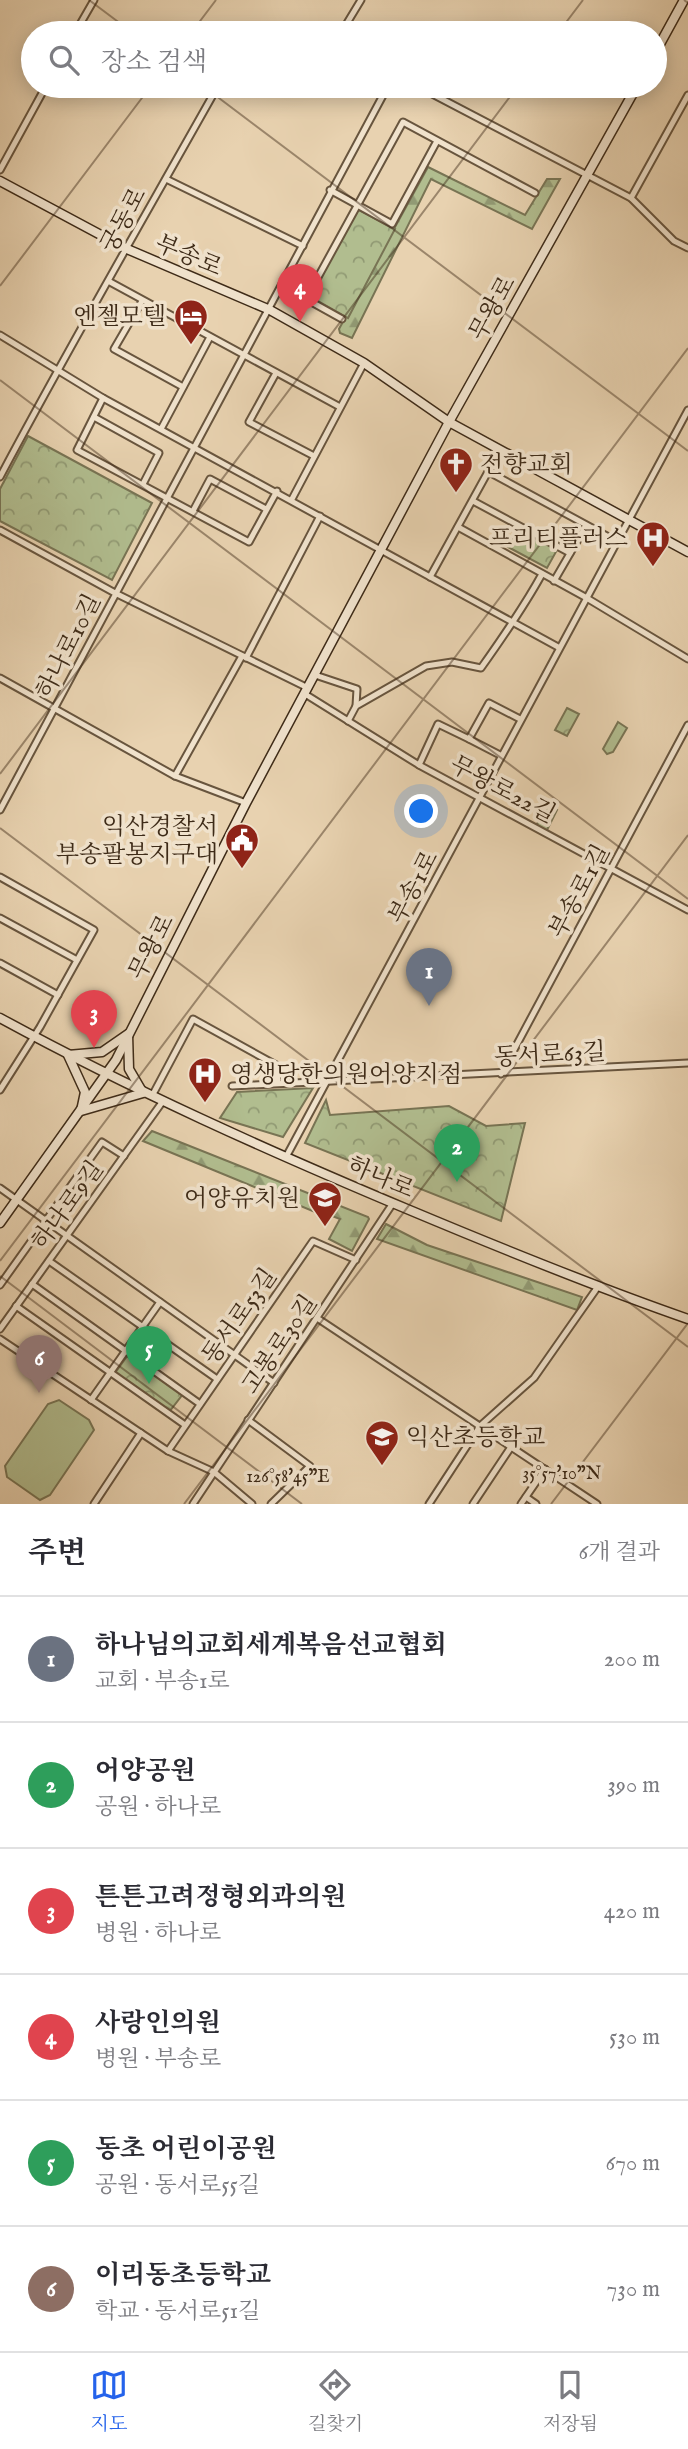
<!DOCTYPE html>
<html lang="ko">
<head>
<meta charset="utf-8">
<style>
  body { margin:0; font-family:"IM FELL English","Noto Serif KR",serif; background:#f7f7f7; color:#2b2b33 }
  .you { position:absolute; left:422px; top:812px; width:24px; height:24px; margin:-18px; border:5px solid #fff; border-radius:50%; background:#1a73e8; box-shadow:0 0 0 10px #1a73e833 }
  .badge { display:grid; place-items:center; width:46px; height:46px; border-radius:50%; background:#2563eb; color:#fff; font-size:23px; font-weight:700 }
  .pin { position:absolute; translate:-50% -58px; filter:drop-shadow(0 2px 4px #0008) }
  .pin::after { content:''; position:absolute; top:37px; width:24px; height:21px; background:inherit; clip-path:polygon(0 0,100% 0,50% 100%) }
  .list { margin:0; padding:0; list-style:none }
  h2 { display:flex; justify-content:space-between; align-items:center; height:91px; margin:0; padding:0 28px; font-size:30px }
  h2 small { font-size:23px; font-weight:400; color:#7c7c81 }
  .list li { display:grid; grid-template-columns:46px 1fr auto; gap:21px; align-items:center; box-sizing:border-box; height:126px; padding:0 28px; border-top:2px solid #e1e1e2 }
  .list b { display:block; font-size:26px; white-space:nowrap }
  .list p { margin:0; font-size:23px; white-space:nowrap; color:#7c7c81 }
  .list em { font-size:23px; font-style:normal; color:#7c7c81 }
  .icon { flex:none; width:38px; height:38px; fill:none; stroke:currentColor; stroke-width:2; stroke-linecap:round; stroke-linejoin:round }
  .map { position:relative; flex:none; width:688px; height:1504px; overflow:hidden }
  .search { position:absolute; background:#fff; box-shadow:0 4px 18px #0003; left:21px; right:21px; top:21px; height:77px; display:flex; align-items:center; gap:18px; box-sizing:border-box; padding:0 24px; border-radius:38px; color:#7c7c81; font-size:26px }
  .sheet { height:847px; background:#fff }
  nav { display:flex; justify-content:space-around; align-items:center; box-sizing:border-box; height:98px; border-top:2px solid #e1e1e2; background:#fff; font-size:19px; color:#7c7c81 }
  nav a { display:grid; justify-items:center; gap:4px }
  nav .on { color:#2563eb }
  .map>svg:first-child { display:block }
  .forest { fill:url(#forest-firs); stroke:#787454; stroke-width:2 }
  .park { fill:url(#park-crowns); stroke:#787454; stroke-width:2 }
  .pitch { fill:#b1bd8f; stroke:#787454; stroke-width:2 }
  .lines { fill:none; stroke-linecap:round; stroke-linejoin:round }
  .street-casing { stroke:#68553e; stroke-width:9 }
  .secondary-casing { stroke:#3e2b18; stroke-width:11 }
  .street { stroke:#f0e2cc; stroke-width:5 }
  .secondary { stroke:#f0e2cc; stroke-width:8 }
  .ticks { fill:none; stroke:#3e2b18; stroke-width:2; stroke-opacity:0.45 }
  .labels { text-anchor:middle; stroke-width:7; stroke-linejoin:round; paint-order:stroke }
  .street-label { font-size:24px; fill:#3e2b18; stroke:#f0e2cc }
  .poi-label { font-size:24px; fill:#3e2b18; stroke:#f0e2cc; text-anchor:end }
  .ticks-label { font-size:18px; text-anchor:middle; fill:#3e2b18; stroke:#f0e2cc; stroke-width:7; stroke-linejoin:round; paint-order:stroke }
</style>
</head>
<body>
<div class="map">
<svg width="688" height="1504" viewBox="0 0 688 1504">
  <defs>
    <pattern id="forest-firs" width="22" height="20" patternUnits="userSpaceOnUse" patternTransform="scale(1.75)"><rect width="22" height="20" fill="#b1bd8f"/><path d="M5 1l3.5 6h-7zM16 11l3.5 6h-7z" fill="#919a74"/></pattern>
    <pattern id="park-crowns" width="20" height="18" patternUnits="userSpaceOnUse" patternTransform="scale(1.75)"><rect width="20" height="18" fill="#b1bd8f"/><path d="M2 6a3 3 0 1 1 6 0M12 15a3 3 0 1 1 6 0" fill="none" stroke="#919a74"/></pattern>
  </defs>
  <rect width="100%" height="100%" fill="#e8d2b0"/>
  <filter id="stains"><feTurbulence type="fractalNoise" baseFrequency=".00286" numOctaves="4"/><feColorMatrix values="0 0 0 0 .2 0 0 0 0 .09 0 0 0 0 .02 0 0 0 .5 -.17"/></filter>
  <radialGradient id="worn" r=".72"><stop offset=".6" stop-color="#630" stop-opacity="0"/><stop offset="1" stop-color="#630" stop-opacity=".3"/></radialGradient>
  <g class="forest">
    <path d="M428,167L525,215L547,179H560L532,229L431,179L352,338L340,333L339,329Z"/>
    <path d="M152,1131L368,1217L369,1219L352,1251L329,1239L340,1219L322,1212L320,1214L143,1141Z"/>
    <path d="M386,1224L427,1245L582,1297L577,1310L377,1239Z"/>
  </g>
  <g class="park">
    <path d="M357,209L395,229L348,318L311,297Z"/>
    <path d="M28,436L152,503L112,580L0,521V489Z"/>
    <path d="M517,529L557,550L547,568L508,547Z"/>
    <path d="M567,708L579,714L567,736L555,730Z"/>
    <path d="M618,722L627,728L613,752L607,754L603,749Z"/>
    <path d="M547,805L557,810L546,832L536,826Z"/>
    <path d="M313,1088L283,1137L220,1118L237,1092Z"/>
    <path d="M326,1100L330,1115L449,1106L486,1126L525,1123L501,1221L305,1143Z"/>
    <path d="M128,1355L183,1394L169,1412L115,1373Z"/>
  </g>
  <path class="pitch" d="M59,1400L89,1420L94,1430L50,1495L40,1500L7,1477L5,1466L48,1404Z"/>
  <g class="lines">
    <g class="street-casing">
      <g id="street">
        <path d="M75,33L94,0"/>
        <path d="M248,33L252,27L263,33"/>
        <path d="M341,33L361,0"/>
        <path d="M417,86L631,198L674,241L688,248"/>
        <path d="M0,170L46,86"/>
        <path d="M166,179L303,246"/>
        <path d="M330,190L392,224L437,141"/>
        <path d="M631,198L688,95"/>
        <path d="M110,282L340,407"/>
        <path d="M142,301L114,349L183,387"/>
        <path d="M342,319L306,299L403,122L535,193"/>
        <path d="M0,335L103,398L558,647"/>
        <path d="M276,373L249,422L314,456"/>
        <path d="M103,398L77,450L249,542L277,491"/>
        <path d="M94,417L159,453L143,484"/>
        <path d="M161,429L210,337"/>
        <path d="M489,472L616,541"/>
        <path d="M0,477C70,345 145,216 218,86"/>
        <path d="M292,499L364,363"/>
        <path d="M473,501L570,553"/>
        <path d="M193,511L210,479L266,509"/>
        <path d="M458,527L585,597L688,659"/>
        <path d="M0,530L115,593L308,688"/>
        <path d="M430,577L500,450"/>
        <path d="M554,581L586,526"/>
        <path d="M246,658L320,516"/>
        <path d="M315,675L357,689L356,706"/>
        <path d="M0,678L175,776L246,803"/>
        <path d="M305,694L419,765L688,910"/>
        <path d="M348,721L356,706L426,666L452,662L481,668C503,637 524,607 542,574"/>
        <path d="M500,755L469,739L489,703L520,719"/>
        <path d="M419,765L438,724L469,739"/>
        <path d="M175,776L242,656"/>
        <path d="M0,810L388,86"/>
        <path d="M0,877L94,930L40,1027L0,1090"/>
        <path d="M0,918L77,960"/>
        <path d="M0,963L58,995"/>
        <path d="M501,1074L688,725"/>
        <path d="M232,1086L688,1063"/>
        <path d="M152,1096L193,1019L276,1065L278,1082"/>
        <path d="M286,1157L688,410"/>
        <path d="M0,1188L274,1383"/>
        <path d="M49,1261L217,1379"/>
        <path d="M32,1284L200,1404"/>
        <path d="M0,1285L102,1142L124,1156"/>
        <path d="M16,1306L185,1425"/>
        <path d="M317,1318L597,1504"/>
        <path d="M0,1329L163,1101"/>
        <path d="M0,1339L168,1451L214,1472L252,1504"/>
        <path d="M91,1400L160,1302"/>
        <path d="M248,1420L310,1466L271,1504"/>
        <path d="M168,1451L313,1241L356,1260"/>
        <path d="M526,1497L536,1504"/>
        <path d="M94,1504L141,1433"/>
        <path d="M193,1504L393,1203"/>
        <path d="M429,1504L480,1426L534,1378L597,1288"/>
        <path d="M473,1504L511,1447"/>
        <path d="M521,1504L545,1469"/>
      </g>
    </g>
    <g class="secondary-casing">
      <g id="secondary">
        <path d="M655,53L684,0"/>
        <path d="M0,181L127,249L270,310L364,363L449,422L688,552"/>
        <path d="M0,1018C132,1090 269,1151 407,1209C500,1248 593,1286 688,1319"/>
        <path d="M128,1034L129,1069L143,1093L81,1111L85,1092L68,1055L102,1052Z"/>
        <path d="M0,1223L116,1060L246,803L449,422L637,86"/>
      </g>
    </g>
    <use href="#street" class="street"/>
    <use href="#secondary" class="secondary"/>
  </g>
  <path class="ticks" d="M89,0L133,33M684,0L688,3M191,33L216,0M558,33L583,0M203,86L688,451M0,286L151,86M0,380L688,899M0,774L518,86M0,828L688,1347M0,1261L688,348M0,1276L302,1504M184,1504L688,835M551,1504L688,1323"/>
  <defs>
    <g id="hotel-pin" transform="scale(1.75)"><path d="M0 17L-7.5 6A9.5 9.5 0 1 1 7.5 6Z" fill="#8f2418" stroke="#f0e2cc"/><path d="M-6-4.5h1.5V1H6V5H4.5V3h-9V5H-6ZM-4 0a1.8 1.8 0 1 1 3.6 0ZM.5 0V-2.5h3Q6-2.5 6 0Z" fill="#fff"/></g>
    <g id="church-pin" transform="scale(1.75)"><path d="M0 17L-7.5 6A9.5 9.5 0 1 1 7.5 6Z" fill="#8f2418" stroke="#f0e2cc"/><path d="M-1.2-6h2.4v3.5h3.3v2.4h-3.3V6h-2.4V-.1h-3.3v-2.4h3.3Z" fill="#fff"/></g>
    <g id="hospital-pin" transform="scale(1.75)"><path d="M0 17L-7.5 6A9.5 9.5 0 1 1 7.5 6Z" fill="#8f2418" stroke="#f0e2cc"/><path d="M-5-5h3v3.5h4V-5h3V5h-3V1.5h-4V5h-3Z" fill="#fff"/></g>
    <g id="civic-pin" transform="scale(1.75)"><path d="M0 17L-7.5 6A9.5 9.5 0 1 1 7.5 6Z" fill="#8f2418" stroke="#f0e2cc"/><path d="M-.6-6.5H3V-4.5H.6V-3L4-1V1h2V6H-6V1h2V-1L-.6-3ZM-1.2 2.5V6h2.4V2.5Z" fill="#fff"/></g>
    <g id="school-pin" transform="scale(1.75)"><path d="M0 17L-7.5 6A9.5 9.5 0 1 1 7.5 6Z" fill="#8f2418" stroke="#f0e2cc"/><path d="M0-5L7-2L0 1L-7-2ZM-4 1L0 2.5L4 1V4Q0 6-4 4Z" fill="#fff"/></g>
  </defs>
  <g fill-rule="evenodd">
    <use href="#hotel-pin" x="191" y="316"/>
    <use href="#church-pin" x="456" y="464"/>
    <use href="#hospital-pin" x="653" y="538"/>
    <use href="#civic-pin" x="242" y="840"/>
    <use href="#hospital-pin" x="205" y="1074"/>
    <use href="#school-pin" x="325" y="1198"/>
    <use href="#school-pin" x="382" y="1437"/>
  </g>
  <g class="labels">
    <g class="street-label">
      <text transform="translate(123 220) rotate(-62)" y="8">궁동로</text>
      <text transform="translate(189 255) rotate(23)" y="8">부송로</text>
      <text transform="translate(492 308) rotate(-61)" y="8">무왕로</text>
      <text transform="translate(68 646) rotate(-63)" y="8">하나로10길</text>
      <text transform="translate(503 789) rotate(28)" y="8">무왕로22길</text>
      <text transform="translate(413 887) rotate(-62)" y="8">부송1로</text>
      <text transform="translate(579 891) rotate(-62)" y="8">부송로1길</text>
      <text transform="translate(151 947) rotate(-63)" y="8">무왕로</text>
      <text transform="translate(550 1054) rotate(-3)" y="8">동서로63길</text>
      <text transform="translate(381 1177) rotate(23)" y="8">하나로</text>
      <text transform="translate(67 1205) rotate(-54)" y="8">하나로9길</text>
      <text transform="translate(239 1316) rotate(-55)" y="8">동서로53길</text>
      <text transform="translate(279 1344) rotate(-56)" y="8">고봉로30길</text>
    </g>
    <g class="poi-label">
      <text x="166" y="324">엔젤모텔</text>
      <text x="480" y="472" text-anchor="start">전향교회</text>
      <text x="628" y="546">프리티플러스</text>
      <text x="218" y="834">익산경찰서<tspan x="218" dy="28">부송팔봉지구대</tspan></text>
      <text x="230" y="1082" text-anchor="start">영생당한의원어양지점</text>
      <text x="300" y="1206">어양유치원</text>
      <text x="406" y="1445" text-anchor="start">익산초등학교</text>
    </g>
  </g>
  <g class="ticks-label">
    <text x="562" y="1479">35°57'10"N</text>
    <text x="288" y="1482">126°58'45"E</text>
  </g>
  <rect width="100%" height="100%" filter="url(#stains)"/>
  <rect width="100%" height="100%" fill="url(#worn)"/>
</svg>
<div class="you"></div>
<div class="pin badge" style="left:429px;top:1006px;background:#6b7280">1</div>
<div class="pin badge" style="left:457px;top:1182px;background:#2e9e5b">2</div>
<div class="pin badge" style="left:94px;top:1048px;background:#e0444e">3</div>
<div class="pin badge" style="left:300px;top:322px;background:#e0444e">4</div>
<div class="pin badge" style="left:149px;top:1384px;background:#2e9e5b">5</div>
<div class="pin badge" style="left:39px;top:1393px;background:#8d6e63">6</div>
<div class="search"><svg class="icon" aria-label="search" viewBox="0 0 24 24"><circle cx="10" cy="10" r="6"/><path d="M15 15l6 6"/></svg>장소 검색</div>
</div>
<section class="sheet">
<h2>주변<small>6개 결과</small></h2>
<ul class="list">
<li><span class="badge" style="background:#6b7280">1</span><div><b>하나님의교회세계복음선교협회</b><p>교회 · 부송1로</p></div><em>200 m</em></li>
<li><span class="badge" style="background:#2e9e5b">2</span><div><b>어양공원</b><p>공원 · 하나로</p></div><em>390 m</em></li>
<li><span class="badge" style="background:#e0444e">3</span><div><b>튼튼고려정형외과의원</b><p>병원 · 하나로</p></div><em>420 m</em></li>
<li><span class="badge" style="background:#e0444e">4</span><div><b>사랑인의원</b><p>병원 · 부송로</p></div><em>530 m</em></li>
<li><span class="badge" style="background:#2e9e5b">5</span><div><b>동초 어린이공원</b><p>공원 · 동서로55길</p></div><em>670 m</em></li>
<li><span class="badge" style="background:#8d6e63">6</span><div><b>이리동초등학교</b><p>학교 · 동서로51길</p></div><em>730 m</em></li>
</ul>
</section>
<nav>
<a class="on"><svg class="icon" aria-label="map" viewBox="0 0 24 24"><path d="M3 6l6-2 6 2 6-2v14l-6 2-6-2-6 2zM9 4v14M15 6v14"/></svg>지도</a>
<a><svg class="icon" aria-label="directions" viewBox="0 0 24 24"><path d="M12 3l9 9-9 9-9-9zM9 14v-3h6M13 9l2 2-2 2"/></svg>길찾기</a>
<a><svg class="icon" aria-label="saved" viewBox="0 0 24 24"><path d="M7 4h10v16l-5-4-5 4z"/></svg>저장됨</a>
</nav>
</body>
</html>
